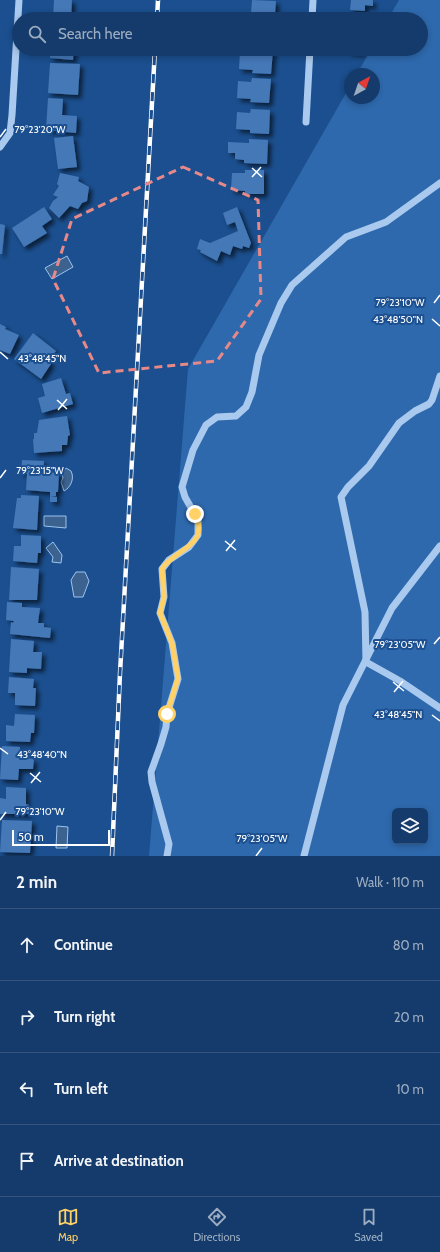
<!DOCTYPE html>
<html lang="en">
<head>
<meta charset="utf-8">
<style>
  body { margin:0; font-family:Cabin,sans-serif; background:#1d4271; color:#f1f3f6 }
  .controls { position:absolute; right:12px; bottom:12px; display:grid; overflow:hidden; border-radius:6px; box-shadow:0 2px 6px #0003 }
  .controls button { width:36px; height:36px; display:grid; place-items:center; padding:0; border:0; border-bottom:1px solid #33557e; background:#143b6b; color:#f1f3f6; font:20px sans-serif }
  .compass { position:absolute; left:344px; top:68px; width:36px; height:36px; border-radius:50%; background:#143b6b; box-shadow:0 2px 6px #0003; rotate:40deg }
  .scale { position:absolute; left:12px; bottom:10px; width:98px; box-sizing:border-box; padding-left:4px; border:2px solid #fff; border-top:0; font-size:11px; line-height:14px; white-space:nowrap; color:#fff; -webkit-text-stroke:3px #1b4f8f; paint-order:stroke }
  .stop { position:absolute; width:12px; height:12px; margin:-9px; border:3px solid #ffd166; border-radius:50%; background:#fff }
  .stop.end { background:#ffd166; border-color:#fff; box-shadow:0 1px 4px #0008 }
  .list { margin:0; padding:0; list-style:none }
  h2 { display:flex; justify-content:space-between; align-items:center; height:52px; margin:0; padding:0 16px; font-size:17px }
  h2 small { font-size:13px; font-weight:400; color:#9dadc1 }
  .list li { display:grid; grid-template-columns:26px 1fr auto; gap:12px; align-items:center; box-sizing:border-box; height:72px; padding:0 16px; border-top:1px solid #33557e }
  .list b { display:block; font-size:15px; white-space:nowrap }
  .list em { font-size:13px; font-style:normal; color:#9dadc1 }
  .icon { flex:none; width:22px; height:22px; fill:none; stroke:currentColor; stroke-width:2; stroke-linecap:round; stroke-linejoin:round }
  .map { position:relative; flex:none; width:440px; height:856px; overflow:hidden }
  .search { position:absolute; background:#143b6b; box-shadow:0 2px 6px #0003; left:12px; right:12px; top:12px; height:44px; display:flex; align-items:center; gap:10px; box-sizing:border-box; padding:0 14px; border-radius:22px; color:#9dadc1; font-size:15px }
  .sheet { height:340px; background:#143b6b }
  nav { display:flex; justify-content:space-around; align-items:center; box-sizing:border-box; height:56px; border-top:1px solid #33557e; background:#143b6b; font-size:11px; color:#9dadc1 }
  nav a { display:grid; justify-items:center; gap:2px }
  nav .on { color:#ffd166 }
  .map>svg:first-child { display:block }
  .green { fill:#2e69ad; fill-rule:evenodd }
  .water { fill:#3c6290; stroke:#9cc4f0 }
  .building { fill:#4478b7; filter:url(#shadow) }
  .lines { fill:none; stroke-linecap:round; stroke-linejoin:round }
  .minor { stroke:#a9c9ee; stroke-width:7 }
  .rail-casing { stroke:#fff; stroke-width:4.5 }
  .rail { stroke:#1b4f8f; stroke-width:3; stroke-dasharray:9; stroke-linecap:butt }
  .route { stroke:#ffd166; stroke-width:5 }
  .marked { fill:none; stroke:#e88989; stroke-width:3; stroke-dasharray:8 5; stroke-linejoin:round }
  .ticks { fill:none; stroke:#fff; stroke-width:1.5 }
  .ticks-label { font-size:10px; text-anchor:middle; fill:#fff; stroke:#1b4f8f; stroke-width:4; stroke-linejoin:round; paint-order:stroke }
</style>
</head>
<body>
<div class="map">
<svg width="440" height="856" viewBox="0 0 440 856">
  <defs>
    <filter id="shadow"><feDropShadow dx="3.5" dy="3.5" stdDeviation="2" flood-color="#0009"/></filter>
  </defs>
  <rect width="100%" height="100%" fill="#1b4f8f"/>
  <path class="green" d="M399,0H440V856H149L188,369L350,86V98H374V74H357L371,49H421V19H388ZM395,811H425V841H395Z"/>
  <g class="water">
    <path d="M67,256L73,267L52,279L45,268Z"/>
    <path d="M66,468L71,471C75,479 70,488 64,491L61,482L63,478L62,473Z"/>
    <path d="M44,516H66V528L44,526Z"/>
    <path d="M53,542L62,555L61,563L52,562L53,557L46,548Z"/>
    <path d="M76,572H85L89,581L83,597H74L71,580Z"/>
    <path d="M57,826L68,827L67,848H56Z"/>
  </g>
  <g class="building">
    <path d="M54,0H72L71,19H53Z"/>
    <path d="M252,0L276,1L275,14L251,13Z"/>
    <path d="M351,0H373V6L365,5V11L350,10Z"/>
    <path d="M352,15L371,16V19H351Z"/>
    <path d="M50,49H74L73,60L50,58Z"/>
    <path d="M253,49L273,50L271,74L252,73L253,70L239,69L240,51L253,52Z"/>
    <path d="M349,49H362V53L349,52Z"/>
    <path d="M50,63L80,64L78,95L48,93Z"/>
    <path d="M252,78L271,79L269,103L250,102L251,99L237,98L238,81L251,82Z"/>
    <path d="M48,98L63,99L62,115L77,116L76,133L46,130Z"/>
    <path d="M251,109L270,110L269,134L250,133V130L236,129L237,112L250,113Z"/>
    <path d="M73,136L77,167L58,169L54,138Z"/>
    <path d="M249,139L268,140L267,164L244,163V160L235,159V153H228V142L249,143Z"/>
    <path d="M245,170H264V194H245V191L231,190L232,173H245Z"/>
    <path d="M60,173L79,177L78,181L89,187L87,201L82,203L78,209L70,206L59,218L49,208L53,201L58,197L53,195L59,186L57,184Z"/>
    <path d="M44,207L52,219L42,226L47,233L24,247L12,228Z"/>
    <path d="M237,207L251,243L249,248L243,246L242,249L233,246L230,255L221,251L217,261L200,252L201,250L197,249L200,239L210,243L238,231L235,222L227,225L223,213Z"/>
    <path d="M0,224L5,225L2,254H0Z"/>
    <path d="M0,324L6,327L5,329L19,335L10,354L0,350Z"/>
    <path d="M33,333L56,351L48,361L51,364L41,379L14,359Z"/>
    <path d="M61,378L66,394L70,393L73,404L42,413L38,398L45,396L42,384Z"/>
    <path d="M67,416L70,435L68,436L67,445H62V451L34,453L33,439H34V433H37L39,420Z"/>
    <path d="M22,460L44,461L43,472L59,473L58,492H56V496H50V492L26,490L27,474H21Z"/>
    <path d="M21,495L39,496L37,530L13,528L17,498H21Z"/>
    <path d="M50,496L57,497V502H50Z"/>
    <path d="M21,535L41,536V553H38L37,563L13,561L14,546H21Z"/>
    <path d="M11,567L39,569L37,600H9Z"/>
    <path d="M7,602L22,603V607L40,608L38,623H44V627L51,628L50,638L10,634L11,622L13,623L14,621L6,620Z"/>
    <path d="M11,639L34,641L33,652H42L41,669L27,668V673L9,672Z"/>
    <path d="M9,677L34,679L33,688H36L35,706L15,705V693H8Z"/>
    <path d="M15,714L35,715L34,733H31L30,742L6,741V725L14,726Z"/>
    <path d="M2,746L20,747V758L34,759L33,769H19L18,780L0,779Z"/>
    <path d="M6,787L26,788V804L29,805V814H0V798L6,799Z"/>
    <path d="M2,820L32,821L30,853L0,852Z"/>
  </g>
  <g class="lines">
    <g class="minor">
      <path d="M312,19L313,0"/>
      <path d="M306,122L310,49"/>
      <path d="M0,147L10,133L12,115L19,0"/>
      <path d="M440,376L432,400L429,404L415,411L399,423L369,466L348,487L341,497L365,612L366,662L400,681L440,708"/>
      <path d="M167,856L169,844L152,782L151,772L161,744L166,727L167,714L178,679L172,643L160,613L164,597L162,569L169,560L189,547L198,535V520L185,497L182,487L193,450L206,425L217,417L236,416L246,407L252,392L259,355L281,303L292,285L346,237L386,222L440,183"/>
      <path d="M304,856L343,705L392,608L440,546"/>
    </g>
    <g class="rail-casing">
      <g id="rail">
        <path d="M157,19L158,0"/>
        <path d="M112,856L120,673L155,49"/>
      </g>
    </g>
    <use href="#rail" class="rail"/>
  </g>
  <g class="lines">
    <path class="route" d="M167,714L178,678L172,643L160,613L164,597L162,569C174,549 211,546 195,514"/>
  </g>
  <path class="marked" d="M183,167L258,200L261,299L217,361L99,373L53,279L72,219Z"/>
  <path class="ticks" d="M0,137L6,129M252,168L262,177M252,177L261,167M434,303L440,295M432,319L440,326M0,352L8,359M57,400L67,409M58,410L67,399M0,478L6,470M225,541L236,550M226,551L235,540M434,644L440,637M393,682L404,691M394,692L403,681M432,715L440,721M0,748L8,754M30,773L41,782M31,783L40,772M0,820L6,812M256,856L262,848"/>
  <g class="ticks-label">
    <text x="40" y="133">79°23'20"W</text>
    <text x="400" y="306">79°23'10"W</text>
    <text x="398" y="323">43°48'50"N</text>
    <text x="42" y="362">43°48'45"N</text>
    <text x="40" y="474">79°23'15"W</text>
    <text x="400" y="648">79°23'05"W</text>
    <text x="398" y="718">43°48'45"N</text>
    <text x="42" y="758">43°48'40"N</text>
    <text x="40" y="815">79°23'10"W</text>
    <text x="262" y="842">79°23'05"W</text>
  </g>
</svg>
<div class="controls">
<button><svg class="icon" aria-label="layers" viewBox="0 0 24 24"><path d="M12 4l9 5-9 5-9-5zM3 14l9 5 9-5"/></svg></button>
</div>
<svg class="compass" viewBox="-18 -18 36 36"><path d="M0-13l5 13h-10z" fill="#e53935"/><path d="M0 13l5-13h-10z" fill="#9dadc1"/></svg>
<div class="scale">50 m</div>
<div class="stop" style="left:167px;top:714px"></div>
<div class="stop end" style="left:195px;top:514px"></div>
<div class="search"><svg class="icon" aria-label="search" viewBox="0 0 24 24"><circle cx="10" cy="10" r="6"/><path d="M15 15l6 6"/></svg>Search here</div>
</div>
<section class="sheet">
<h2>2 min<small>Walk · 110 m</small></h2>
<ul class="list">
<li><svg class="icon" aria-label="ahead" viewBox="0 0 24 24"><path d="M12 20V5M6 11l6-6 6 6"/></svg><div><b>Continue</b></div><em>80 m</em></li>
<li><svg class="icon" aria-label="right" viewBox="0 0 24 24"><path d="M7 20v-9h11M14 6l5 5-5 5"/></svg><div><b>Turn right</b></div><em>20 m</em></li>
<li><svg class="icon" aria-label="left" viewBox="0 0 24 24"><path d="M17 20v-9H6M10 6l-5 5 5 5"/></svg><div><b>Turn left</b></div><em>10 m</em></li>
<li><svg class="icon" aria-label="arrive" viewBox="0 0 24 24"><path d="M6 21V4h12l-3 4 3 4H6"/></svg><div><b>Arrive at destination</b></div></li>
</ul>
</section>
<nav>
<a class="on"><svg class="icon" aria-label="map" viewBox="0 0 24 24"><path d="M3 6l6-2 6 2 6-2v14l-6 2-6-2-6 2zM9 4v14M15 6v14"/></svg>Map</a>
<a><svg class="icon" aria-label="directions" viewBox="0 0 24 24"><path d="M12 3l9 9-9 9-9-9zM9 14v-3h6M13 9l2 2-2 2"/></svg>Directions</a>
<a><svg class="icon" aria-label="saved" viewBox="0 0 24 24"><path d="M7 4h10v16l-5-4-5 4z"/></svg>Saved</a>
</nav>
</body>
</html>
